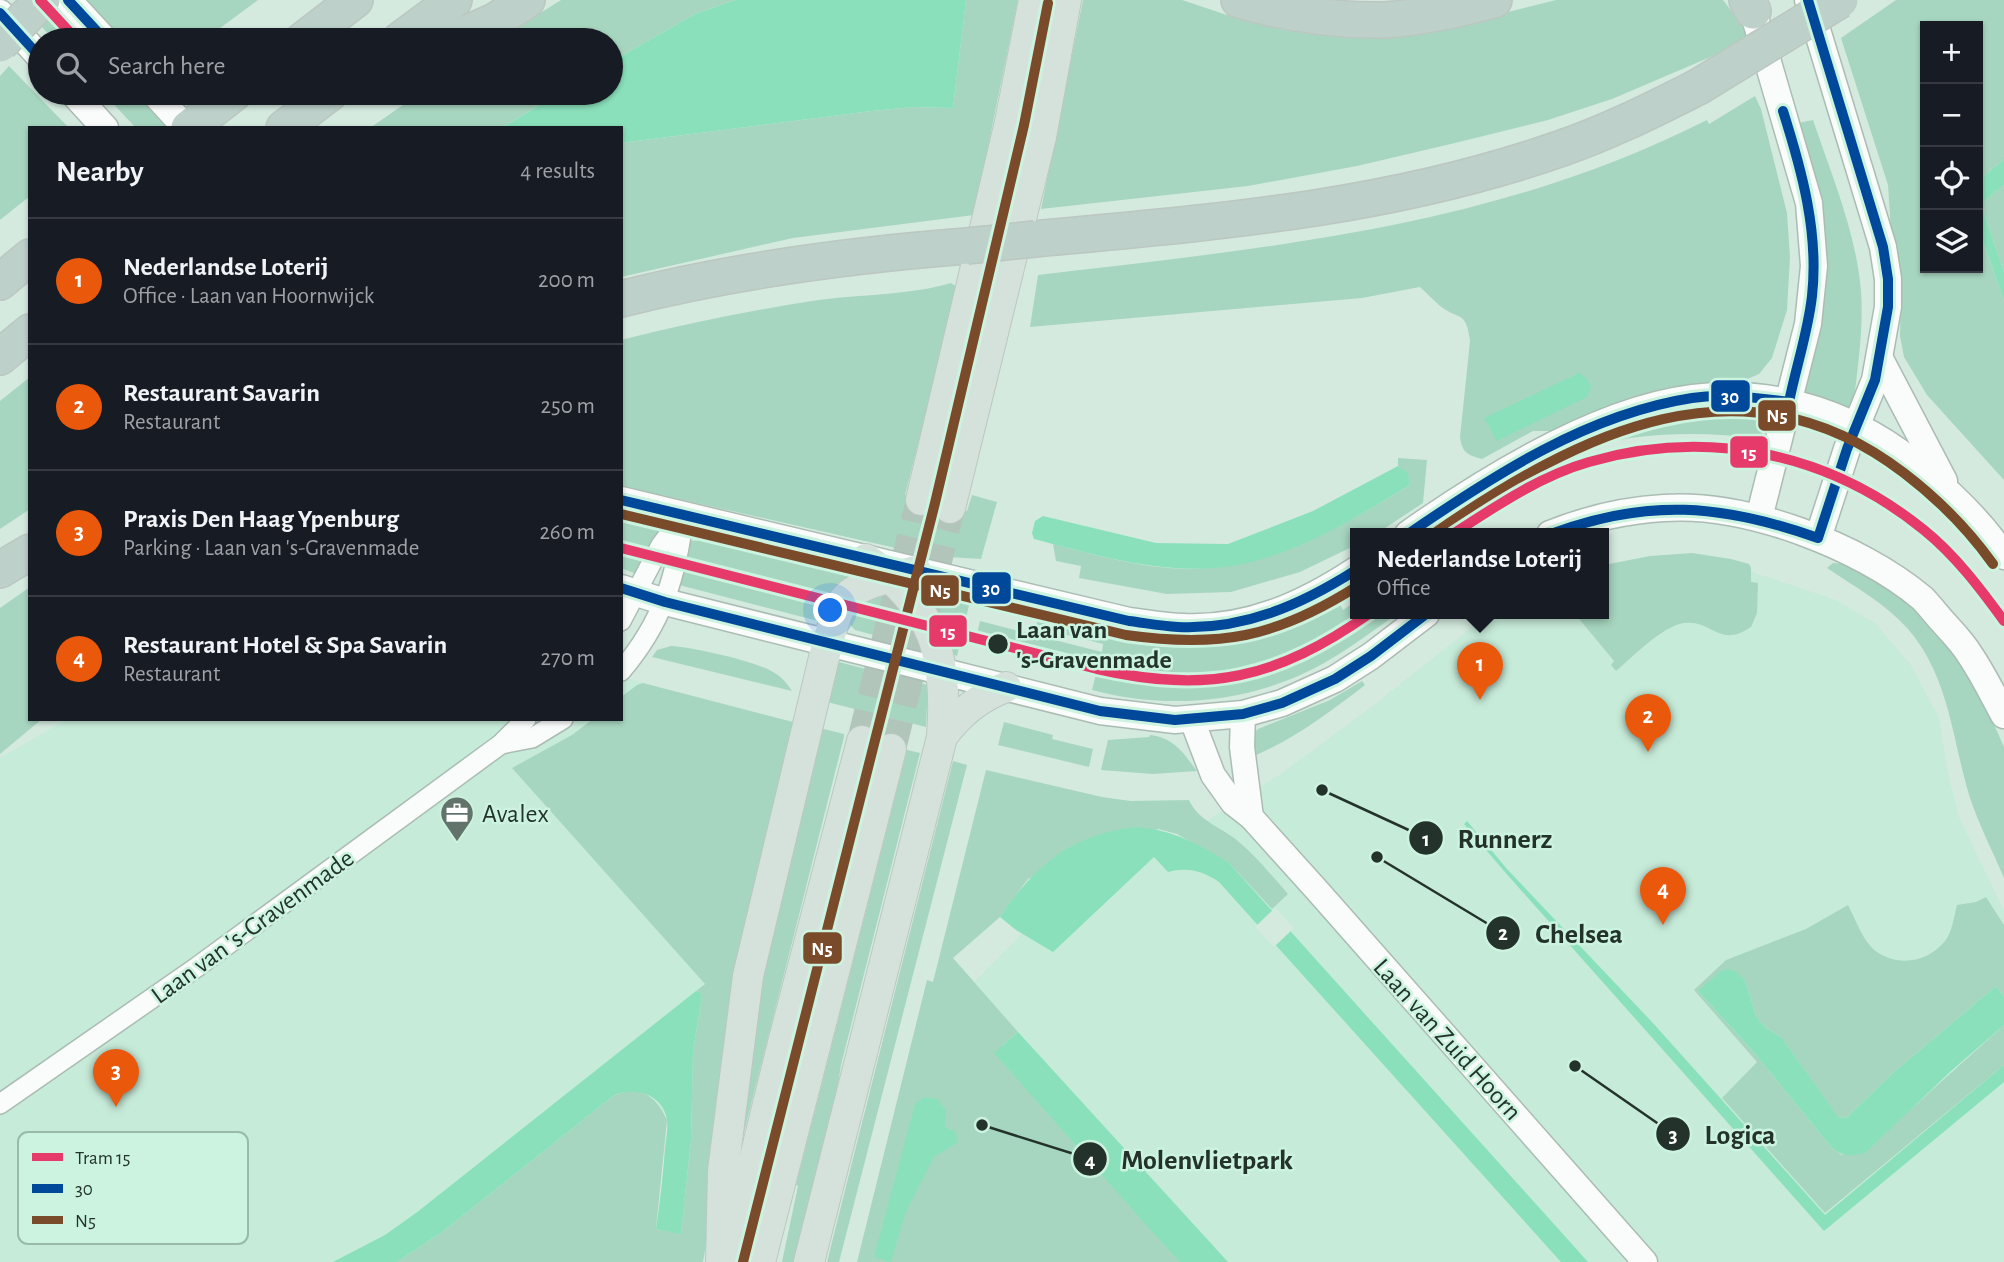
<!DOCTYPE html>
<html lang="en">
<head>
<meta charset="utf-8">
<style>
  body { margin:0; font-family:"Alegreya Sans",sans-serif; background:#20242c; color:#f1f3f6 }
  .controls { position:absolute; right:21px; top:21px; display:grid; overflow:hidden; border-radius:0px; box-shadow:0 2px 5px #0004 }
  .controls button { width:63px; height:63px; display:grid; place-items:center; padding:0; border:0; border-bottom:2px solid #363941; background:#171b24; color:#f1f3f6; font:35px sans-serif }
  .you { position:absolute; left:831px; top:611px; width:24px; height:24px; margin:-18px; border:5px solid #fff; border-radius:50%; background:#1a73e8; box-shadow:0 0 0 10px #1a73e833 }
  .badge { display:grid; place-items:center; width:46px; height:46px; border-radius:50%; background:#ea580c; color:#fff; font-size:23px; font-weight:700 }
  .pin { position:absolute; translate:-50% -58px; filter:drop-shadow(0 2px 4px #0008) }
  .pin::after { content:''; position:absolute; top:37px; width:24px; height:21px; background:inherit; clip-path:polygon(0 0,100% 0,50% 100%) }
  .popup { position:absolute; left:1350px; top:528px; width:259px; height:91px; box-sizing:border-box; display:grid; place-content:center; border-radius:0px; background:#171b24; filter:drop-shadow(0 2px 5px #0005); font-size:23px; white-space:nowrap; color:#9ea1a6 }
  .popup b { font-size:26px; color:#f1f3f6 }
  .popup::after { content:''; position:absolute; left:50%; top:100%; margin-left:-14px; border:14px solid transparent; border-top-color:#171b24 }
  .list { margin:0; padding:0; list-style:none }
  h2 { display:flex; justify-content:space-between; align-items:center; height:91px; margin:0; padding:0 28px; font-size:30px }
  h2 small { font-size:23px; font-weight:400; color:#9ea1a6 }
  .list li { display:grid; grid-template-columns:46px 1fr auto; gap:21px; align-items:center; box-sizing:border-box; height:126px; padding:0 28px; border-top:2px solid #363941 }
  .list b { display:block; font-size:26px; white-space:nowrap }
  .list p { margin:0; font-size:23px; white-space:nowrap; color:#9ea1a6 }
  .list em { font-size:23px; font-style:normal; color:#9ea1a6 }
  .icon { flex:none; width:38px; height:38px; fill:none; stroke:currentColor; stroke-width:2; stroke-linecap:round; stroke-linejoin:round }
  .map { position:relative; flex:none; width:2004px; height:1262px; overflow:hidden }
  .search { position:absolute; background:#171b24; box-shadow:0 2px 5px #0004; left:28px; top:28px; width:595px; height:77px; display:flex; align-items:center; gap:18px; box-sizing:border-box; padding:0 24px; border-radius:38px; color:#9ea1a6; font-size:26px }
  .panel { position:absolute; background:#171b24; box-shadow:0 2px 5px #0004; left:28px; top:126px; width:595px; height:595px; border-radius:0px }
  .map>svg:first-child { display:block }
  .built { fill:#c7ebd9 }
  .green { fill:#a7d6c0 }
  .water { fill:#8ae0bb }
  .pier { fill:#d4eadf }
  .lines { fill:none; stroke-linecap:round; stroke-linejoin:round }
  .primary-tunnel { stroke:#b1c5bb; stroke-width:30; stroke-dasharray:30 15; stroke-linecap:butt }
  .minor-casing { stroke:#abbcb4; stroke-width:22 }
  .tertiary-casing { stroke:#abbcb4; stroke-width:27 }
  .secondary-casing { stroke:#abbcb4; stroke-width:29 }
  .primary-casing { stroke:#bcc7c1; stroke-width:32 }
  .motorway-casing { stroke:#bcc7c1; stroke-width:38 }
  .minor { stroke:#f9fcfa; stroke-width:19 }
  .tertiary { stroke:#f9fcfa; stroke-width:24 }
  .secondary { stroke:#f9fcfa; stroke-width:26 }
  .primary { stroke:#d5e2dc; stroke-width:30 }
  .motorway { stroke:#bdd0c9; stroke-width:35 }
  .motorway-bridge-casing { stroke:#bcc7c1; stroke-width:38; stroke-linecap:butt }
  .motorway-bridge { stroke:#bdd0c9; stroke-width:35 }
  .bus-1-casing { stroke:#cbf3df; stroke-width:16 }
  .bus-2-casing { stroke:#cbf3df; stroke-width:16 }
  .bus-1 { stroke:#004899; stroke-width:10 }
  .bus-2 { stroke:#7a4b2a; stroke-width:10 }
  .tram-1-casing { stroke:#cbf3df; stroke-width:16 }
  .tram-1 { stroke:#e63a6b; stroke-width:10 }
  .stop-dot { fill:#23332b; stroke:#cbf3df; stroke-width:2.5 }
  .labels { text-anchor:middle; stroke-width:5; stroke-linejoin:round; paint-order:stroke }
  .stop-label { font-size:26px; font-weight:bold; fill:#23332b; stroke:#cbf3df; text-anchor:start }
  .poi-label { font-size:26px; fill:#23332b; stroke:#cbf3df; text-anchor:start }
  .street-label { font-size:26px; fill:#23332b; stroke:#cbf3df }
  .key { fill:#cbf3df; stroke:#99b9a9; stroke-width:2 }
  .key-label { font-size:19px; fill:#23332b }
  .leader { fill:none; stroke:#23332b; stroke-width:2.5 }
  .callout-dot { fill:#23332b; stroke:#cbf3df; stroke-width:2.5 }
  .mark-label { font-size:21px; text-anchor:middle; font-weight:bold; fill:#fff }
  .callout-label { font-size:28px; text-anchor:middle; font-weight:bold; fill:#23332b; stroke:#cbf3df; stroke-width:5; stroke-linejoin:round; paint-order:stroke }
  .line-badge { stroke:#cbf3df; stroke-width:2.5 }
  .badge-label { font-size:19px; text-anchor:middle; font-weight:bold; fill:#fff }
</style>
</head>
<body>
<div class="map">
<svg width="2004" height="1262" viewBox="0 0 2004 1262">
  <rect width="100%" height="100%" fill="#d4eadf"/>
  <g class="built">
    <path d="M1699,554L1836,600L1875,623L1911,665L1939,718L1948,774L1959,817L2004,911V1262H1213L969,987L1066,889L1203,823L1279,775L1366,711L1482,619L1492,614H1604L1621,565Z"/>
    <path d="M621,676L769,723L714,1086L411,1262H0V758L67,719H621Z"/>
  </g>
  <g class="green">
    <path d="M17,0H48L86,40H54Z"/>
    <path d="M83,0H258L204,40H120Z"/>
    <path d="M561,0H735L695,14L611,62V40H497Z"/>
    <path d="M966,0H1018L974,215L793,238L621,277V143L872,111L913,107L953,108Z"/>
    <path d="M1083,0H1182L1242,20L1285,30L1328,35H1371L1496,15L1556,0H1723L1742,25L1748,41L1612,99L1548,120L1455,143L1357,166L1248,186L1041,209Z"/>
    <path d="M1896,0H2004V159L1978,181V26H1925V268H1978V227L2004,301V480L1927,395L1904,357L1900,336L1901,285L1891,232L1888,185L1841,38Z"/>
    <path d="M9,66L69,128H30V196L0,220V76Z"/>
    <path d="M103,93H134L167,128H136Z"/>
    <path d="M420,93H559L502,128H370Z"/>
    <path d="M1755,96L1761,109L1787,213L1790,257L1787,310L1772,358L1759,374L1736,384L1681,386L1628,400L1558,431H1533L1482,459C1467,455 1462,452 1460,437L1470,341C1466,310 1460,321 1440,306C1433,300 1427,293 1420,287L1362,298L1030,327L1038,275C1273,247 1493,228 1707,120L1709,124Z"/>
    <path d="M1813,120C1832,176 1856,232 1861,291C1864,329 1857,371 1853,409L1801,396L1826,271L1825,228L1819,193L1798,123Z"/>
    <path d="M2004,185V272L1981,204Z"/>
    <path d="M951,283L958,288L905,495L967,511L972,495L997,502L981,559L931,556L621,486V340C684,324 748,311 812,301C858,294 906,296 951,283Z"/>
    <path d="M30,377V509L0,529V401Z"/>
    <path d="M1731,410L1766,413L1761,439C1717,433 1674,432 1630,438C1613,441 1595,447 1577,451L1638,427L1686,413Z"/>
    <path d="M1398,458L1427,460L1423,503L1376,534H1356V545L1300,572L1231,592L1167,594L1079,578L1081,566L1056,561L1053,544C1096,555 1141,568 1186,569C1269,569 1340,527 1410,485L1407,473L1398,466Z"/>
    <path d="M621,510L654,521L662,527L652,539L639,575L621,568Z"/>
    <path d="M703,540L861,576L822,622L679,585L690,541Z"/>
    <path d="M1692,553L1731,559L1749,564L1751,568V582L1758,583L1757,613L1751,627C1719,649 1712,619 1684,623C1661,627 1634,656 1616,671L1611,665L1614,661L1575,614H1604V565L1650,556Z"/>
    <path d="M1833,563L1851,564L1909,601L1946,635L1984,702L2004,747V878C1993,852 1979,825 1970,798C1952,740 1950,678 1908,629C1885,603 1855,587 1827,568Z"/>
    <path d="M30,587V719H42L0,754V608Z"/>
    <path d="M881,590L909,626L917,642L915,646L855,630C848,624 848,620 849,611Z"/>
    <path d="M927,591L970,601L957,656L954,655L938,611Z"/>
    <path d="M1337,598L1343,610L1356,601V614H1388L1391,618C1366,636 1342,654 1315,668C1247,703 1165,710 1092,690L1096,674L975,643L980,621L1102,652L1103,644L1036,627L1038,617C1147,641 1236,664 1337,598Z"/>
    <path d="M671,646C692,647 755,661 773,672C781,676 787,683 792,691L652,657L657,650Z"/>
    <path d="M831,660L928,685L926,727L827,702Z"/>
    <path d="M1362,681L1365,685C1329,713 1294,739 1252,757L1253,734L1258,729L1330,700Z"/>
    <path d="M643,683L797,723L703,1262H397L442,1232L613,1096C639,1084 656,1095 667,1120L656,1229L681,1233L691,1140L693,1051L702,996L700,992L696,991L705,984L512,768L572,735L593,719H621V697L637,685Z"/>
    <path d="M1004,722L1053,735L1052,739L1093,749L1089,767L998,745Z"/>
    <path d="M820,728L844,734V737L735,1168L755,1016L769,935Z"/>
    <path d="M1150,735C1174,738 1183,752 1197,771L1153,774L1101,770L1108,740L1149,737Z"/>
    <path d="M907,750L920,753L841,1065L825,1170L801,1262H782L798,1186L796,1185Z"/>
    <path d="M953,761L967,765L839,1262H827Z"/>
    <path d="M986,770L1102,797L1131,801L1189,800C1199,822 1222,827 1239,842C1257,857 1272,876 1288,894L1272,909L1229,863L1177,834L1158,829L1028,879L1000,917L953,958L1018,1032L1002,1046L1193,1262H857L927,980L933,982Z"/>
    <path d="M1986,897L2004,925V997L1996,986L1893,1073L1846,1118L1837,1117L1781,1037L1766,1028L1756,1016L1745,980L1698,991L1751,1049L1833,1149L1842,1155L1911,1109L2004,1025V1065L1825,1213L1722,1098L1757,1062L1694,990L1726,960L1806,929L1848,905C1856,920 1863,942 1877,952C1899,967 1928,962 1945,941C1952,933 1954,916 1957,905L1976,902Z"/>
  </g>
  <g class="water">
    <path d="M735,0H966L953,108L913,107L872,111L621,143V128H502L559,93H611V62L695,14Z"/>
    <path d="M2004,159V185L1981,204L2004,272V301L1978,227V181Z"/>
    <path d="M1579,373L1586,378L1591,386L1587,397L1497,441L1484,418Z"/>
    <path d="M1398,466L1408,473L1410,485C1353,519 1292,558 1225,567C1161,575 1095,555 1034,539L1032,533L1035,521L1043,516L1156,543L1228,544L1313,511Z"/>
    <path d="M1467,821L1507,869L1652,1022L1825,1215L2004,1065V1082L1824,1231L1504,871L1464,824Z"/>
    <path d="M1137,827C1173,830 1199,844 1229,863L1588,1262H1561L1219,882C1202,871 1188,867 1168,872L1154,857L1053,952L1016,930L1000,917C1036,864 1072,834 1137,827Z"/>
    <path d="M1728,969L1735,971L1745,980L1756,1016L1766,1028L1781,1037L1838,1117L1846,1118L1893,1073L1996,986L2004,997V1025L1951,1071L1865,1153C1852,1156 1844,1157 1833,1149L1751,1049L1698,991L1721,971Z"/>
    <path d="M696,991L700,992L702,996L693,1051L691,1140L681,1234L656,1229C660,1202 663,1176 665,1148C666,1140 668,1130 667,1121C664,1094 634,1086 613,1096L442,1232L397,1262H333L385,1235L416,1213Z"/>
    <path d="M1018,1032L1228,1262H1180L1156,1236L994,1053Z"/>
    <path d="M924,1097L937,1099L946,1110L945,1127L956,1132L957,1143L934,1157L905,1214L891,1262L874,1257L915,1104Z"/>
  </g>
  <path class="pier" d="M1275,908L1294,928L1274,947L1255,927Z"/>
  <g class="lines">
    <g class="primary-tunnel">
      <path d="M862,741L921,500"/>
      <path d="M891,749L950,508"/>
    </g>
    <g class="minor-casing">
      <g id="minor">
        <path d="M621,621L661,545L684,515"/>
        <path d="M621,671C662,623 677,576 684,514"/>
        <path d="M501,744L532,738L563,719"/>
        <path d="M0,1104L197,967L501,744L526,719"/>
      </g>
    </g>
    <g class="tertiary-casing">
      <g id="tertiary">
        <path d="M1243,714L1242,747L1251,817"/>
        <path d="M1192,720L1213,775L1233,803L1251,817L1315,888L1645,1262"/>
      </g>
    </g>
    <g class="secondary-casing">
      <g id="secondary">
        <path d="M68,0L105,40"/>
        <path d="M1808,0L1883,247L1888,279V307L1875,380L1847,449L1818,538"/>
        <path d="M1753,11L1809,203L1814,266L1808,324L1759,518"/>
        <path d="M0,13L40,57"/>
        <path d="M73,93L105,128"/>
        <path d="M154,93L186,128"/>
        <path d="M1880,359L1944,481"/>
        <path d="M621,500L1129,621C1147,623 1165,627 1183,627C1247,630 1303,605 1356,570"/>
        <path d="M1408,534C1486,479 1597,410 1693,398C1779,387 1859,416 1924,471C1954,496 1982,523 2004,556"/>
        <path d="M1550,534C1585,520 1626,510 1664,508C1745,502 1860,546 1922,598C1929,605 1936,614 1943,622C1952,632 1963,643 1970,655C1983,674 1993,695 2004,715"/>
        <path d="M621,588L665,602L1100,711L1175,720L1243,714L1282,703L1335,679L1371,656L1426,614"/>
      </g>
    </g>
    <g class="primary-casing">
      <g id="primary">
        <path d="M921,500L1010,122L1034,0"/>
        <path d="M950,508L1041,137L1066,0"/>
        <path d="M942,737C959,713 979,697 1006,687"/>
        <path d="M733,1246L783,1043L862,741"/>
        <path d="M721,1262L723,1171L748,976L828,641C833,627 836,612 844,600C857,583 896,576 916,571"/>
        <path d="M760,1262L891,749"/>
        <path d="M809,1262L942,737C948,657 935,606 866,559"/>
      </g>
    </g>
    <g class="motorway-casing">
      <g id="motorway">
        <path d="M1239,0C1285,13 1335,21 1383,20C1421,18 1458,9 1494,0"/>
        <path d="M1747,0L1753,11"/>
        <path d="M303,40L355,0"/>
        <path d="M400,40L454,0"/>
        <path d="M452,40L495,21L527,0"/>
        <path d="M189,128L234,93"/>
        <path d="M284,128L330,93"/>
        <path d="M1035,239C1216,222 1389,209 1562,148C1609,132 1654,109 1698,87"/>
        <path d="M0,282L30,257"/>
        <path d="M621,299C735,270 850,255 967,246"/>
        <path d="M0,357L30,332"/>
        <path d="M0,570L30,552"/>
      </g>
    </g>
    <use href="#minor" class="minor"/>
    <use href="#tertiary" class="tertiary"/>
    <use href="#secondary" class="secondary"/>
    <use href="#primary" class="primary"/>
    <use href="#motorway" class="motorway"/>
    <g class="motorway-bridge-casing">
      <g id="motorway-bridge">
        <path d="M0,44L42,0"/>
        <path d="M1698,87L1840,0"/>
        <path d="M967,246L1035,239"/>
      </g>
    </g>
    <use href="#motorway-bridge" class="motorway-bridge"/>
    <g class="bus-1-casing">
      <g id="bus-1">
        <path d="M68,0L105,40"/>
        <path d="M0,13L40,57"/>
        <path d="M621,500L1129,621C1145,623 1161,626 1178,627C1244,630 1301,605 1356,570"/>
        <path d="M1408,534C1494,475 1588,414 1692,398C1724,393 1757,398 1789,402C1796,367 1808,332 1812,296C1819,233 1802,171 1783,111"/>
        <path d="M1551,534C1647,498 1722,504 1818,538L1847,449L1875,380L1888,307V279L1883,247L1808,0"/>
        <path d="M621,588L665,602L1100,711L1175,720L1243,714L1282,703L1335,679L1371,656L1426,614"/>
      </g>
    </g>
    <g class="bus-2-casing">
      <g id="bus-2">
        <path d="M621,514L1126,635C1219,648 1275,638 1356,587"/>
        <path d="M1433,534C1579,433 1743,349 1904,473C1938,499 1968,529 1993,564"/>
        <path d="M743,1262L935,503L1024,125L1048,3"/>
      </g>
    </g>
    <use href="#bus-1" class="bus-1"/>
    <use href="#bus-2" class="bus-2"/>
    <g class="tram-1-casing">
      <g id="tram-1">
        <path d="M40,0L77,40"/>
        <path d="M1453,534C1496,506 1540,476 1589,462C1707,428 1828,452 1924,530C1955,555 1980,588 2004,621"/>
        <path d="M621,548L1097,669C1207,694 1276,679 1369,614"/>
      </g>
    </g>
    <use href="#tram-1" class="tram-1"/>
  </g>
  <defs>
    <g id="office-pin" transform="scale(1.75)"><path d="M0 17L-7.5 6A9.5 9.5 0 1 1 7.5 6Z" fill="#61736a" stroke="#cbf3df"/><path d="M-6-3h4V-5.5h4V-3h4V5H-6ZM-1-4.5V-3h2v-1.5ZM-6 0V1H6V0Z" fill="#fff"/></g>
  </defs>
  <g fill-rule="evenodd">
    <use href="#office-pin" x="457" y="813"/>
  </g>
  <circle class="stop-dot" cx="998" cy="644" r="11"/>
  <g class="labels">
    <g class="stop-label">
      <text x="1016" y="638">Laan van<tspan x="1016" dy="30">'s-Gravenmade</tspan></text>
    </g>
    <g class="poi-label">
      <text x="482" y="822">Avalex</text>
    </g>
    <g class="street-label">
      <text transform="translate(252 926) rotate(-36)" y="9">Laan van 's-Gravenmade</text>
      <text transform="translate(1448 1039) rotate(48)" y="9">Laan van Zuid Hoorn</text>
    </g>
  </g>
  <rect x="18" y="1132" width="230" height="112" rx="10" class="key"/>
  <rect x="32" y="1153" width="31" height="8" fill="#e63a6b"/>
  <rect x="32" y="1184" width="31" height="9" fill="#004899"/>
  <rect x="32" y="1216" width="31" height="8" fill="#7a4b2a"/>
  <g class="key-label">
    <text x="75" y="1164">Tram 15</text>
    <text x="75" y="1195">30</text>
    <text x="75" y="1227">N5</text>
  </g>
  <path class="leader" d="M1322 790L1426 838M1377 857L1503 933M1575 1066L1673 1134M982 1125L1090 1159"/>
  <g class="callout-dot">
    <circle cx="1322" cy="790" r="7"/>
    <circle cx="1377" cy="857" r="7"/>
    <circle cx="1575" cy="1066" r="7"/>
    <circle cx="982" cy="1125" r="7"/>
    <circle cx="1426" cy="838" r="18"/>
    <circle cx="1503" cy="933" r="18"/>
    <circle cx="1673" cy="1134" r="18"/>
    <circle cx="1090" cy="1159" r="18"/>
  </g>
  <g class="mark-label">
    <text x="1426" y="846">1</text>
    <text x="1503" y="940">2</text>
    <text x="1673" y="1142">3</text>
    <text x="1090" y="1167">4</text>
  </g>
  <g class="callout-label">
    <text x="1505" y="848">Runnerz</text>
    <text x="1579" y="943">Chelsea</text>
    <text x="1740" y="1144">Logica</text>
    <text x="1207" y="1169">Molenvlietpark</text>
  </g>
  <g class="line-badge">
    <rect x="1710" y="379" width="41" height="34" rx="7" fill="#004899"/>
    <rect x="1757" y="399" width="40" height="33" rx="7" fill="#7a4b2a"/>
    <rect x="1729" y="435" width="40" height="34" rx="7" fill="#e63a6b"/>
    <rect x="971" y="571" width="41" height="34" rx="7" fill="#004899"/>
    <rect x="920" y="574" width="40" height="33" rx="7" fill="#7a4b2a"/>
    <rect x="928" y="614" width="40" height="34" rx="7" fill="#e63a6b"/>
    <rect x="802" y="931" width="41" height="34" rx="7" fill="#7a4b2a"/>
  </g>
  <g class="badge-label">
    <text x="1730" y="403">30</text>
    <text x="1777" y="422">N5</text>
    <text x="1749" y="459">15</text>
    <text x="991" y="595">30</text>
    <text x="940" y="597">N5</text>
    <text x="948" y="638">15</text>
    <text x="822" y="955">N5</text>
  </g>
</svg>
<div class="controls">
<button>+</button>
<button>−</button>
<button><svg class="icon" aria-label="locate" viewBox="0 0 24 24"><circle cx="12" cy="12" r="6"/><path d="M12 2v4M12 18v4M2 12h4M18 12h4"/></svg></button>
<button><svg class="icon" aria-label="layers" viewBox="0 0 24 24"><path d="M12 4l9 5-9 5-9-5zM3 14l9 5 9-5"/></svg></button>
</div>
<div class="you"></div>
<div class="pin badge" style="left:1480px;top:700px">1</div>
<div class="popup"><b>Nederlandse Loterij</b>Office</div>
<div class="pin badge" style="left:1648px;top:752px">2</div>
<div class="pin badge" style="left:116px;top:1107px">3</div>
<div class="pin badge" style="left:1663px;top:925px">4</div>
<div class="search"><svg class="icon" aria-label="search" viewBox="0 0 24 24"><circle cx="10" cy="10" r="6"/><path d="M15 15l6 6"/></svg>Search here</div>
<section class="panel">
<h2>Nearby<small>4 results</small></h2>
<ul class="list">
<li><span class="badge">1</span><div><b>Nederlandse Loterij</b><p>Office · Laan van Hoornwijck</p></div><em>200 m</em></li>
<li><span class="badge">2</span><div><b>Restaurant Savarin</b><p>Restaurant</p></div><em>250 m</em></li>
<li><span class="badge">3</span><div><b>Praxis Den Haag Ypenburg</b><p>Parking · Laan van 's-Gravenmade</p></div><em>260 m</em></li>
<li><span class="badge">4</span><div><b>Restaurant Hotel &amp; Spa Savarin</b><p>Restaurant</p></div><em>270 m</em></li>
</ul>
</section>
</div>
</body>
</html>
